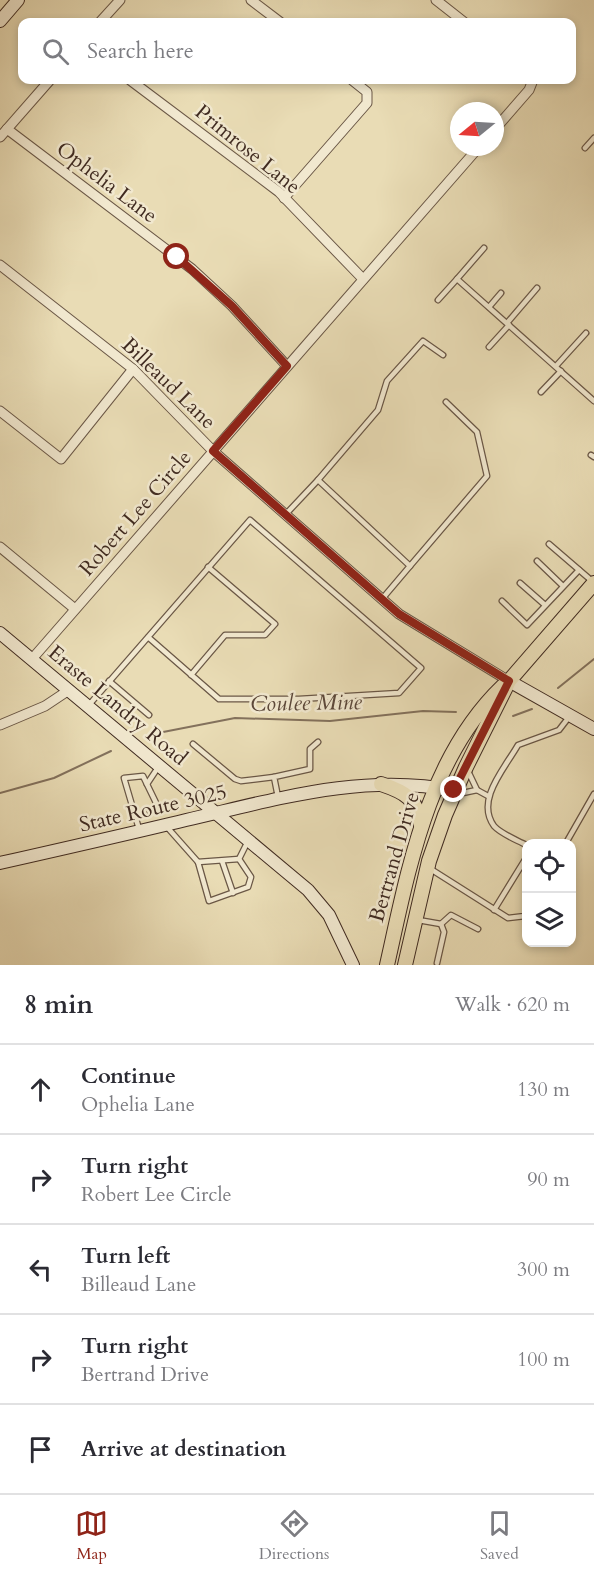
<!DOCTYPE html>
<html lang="en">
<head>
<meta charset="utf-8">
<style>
  body { margin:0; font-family:Cardo,serif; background:#f2f2f3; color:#2b2b33 }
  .controls { position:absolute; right:18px; bottom:18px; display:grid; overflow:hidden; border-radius:12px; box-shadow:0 3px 9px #0003 }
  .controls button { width:54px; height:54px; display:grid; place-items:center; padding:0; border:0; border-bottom:2px solid #e1e1e2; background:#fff; color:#2b2b33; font:30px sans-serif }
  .compass { position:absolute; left:450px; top:102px; width:54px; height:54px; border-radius:50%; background:#fff; box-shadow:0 3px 9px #0003; rotate:252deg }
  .stop { position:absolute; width:18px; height:18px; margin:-14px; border:4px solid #8f2418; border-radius:50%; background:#fff }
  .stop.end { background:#8f2418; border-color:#fff; box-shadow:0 2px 6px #0008 }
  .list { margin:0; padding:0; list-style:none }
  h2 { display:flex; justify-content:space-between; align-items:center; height:78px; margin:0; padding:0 24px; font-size:26px }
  h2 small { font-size:20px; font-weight:400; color:#7c7c81 }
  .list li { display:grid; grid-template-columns:39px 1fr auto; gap:18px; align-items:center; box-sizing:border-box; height:90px; padding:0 24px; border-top:2px solid #e1e1e2 }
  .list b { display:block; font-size:22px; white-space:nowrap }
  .list p { margin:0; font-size:20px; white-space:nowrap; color:#7c7c81 }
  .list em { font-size:20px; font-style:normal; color:#7c7c81 }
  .icon { flex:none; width:33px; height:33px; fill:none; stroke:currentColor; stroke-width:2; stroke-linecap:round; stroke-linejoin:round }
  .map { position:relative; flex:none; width:594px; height:965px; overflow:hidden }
  .search { position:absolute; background:#fff; box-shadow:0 3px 9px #0003; left:18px; right:18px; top:18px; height:66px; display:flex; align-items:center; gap:15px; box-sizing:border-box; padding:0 21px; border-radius:12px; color:#7c7c81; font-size:22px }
  .sheet { height:528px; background:#fff }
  nav { display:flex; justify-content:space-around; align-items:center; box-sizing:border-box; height:84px; border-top:2px solid #e1e1e2; background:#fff; font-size:16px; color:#7c7c81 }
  nav a { display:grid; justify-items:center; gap:3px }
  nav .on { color:#8f2418 }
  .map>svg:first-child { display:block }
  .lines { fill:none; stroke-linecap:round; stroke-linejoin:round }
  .stream { stroke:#83715c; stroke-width:2 }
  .lane-casing { stroke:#6a5746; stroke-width:7 }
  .street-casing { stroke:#6a5746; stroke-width:11 }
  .secondary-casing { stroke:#402b21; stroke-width:14 }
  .primary-casing { stroke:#402b21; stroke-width:16 }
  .lane { stroke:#f1e8cf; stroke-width:4.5 }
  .street { stroke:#f1e8cf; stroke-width:9 }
  .secondary { stroke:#f1e8cf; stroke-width:12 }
  .primary { stroke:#e9dcb5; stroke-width:14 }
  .route { stroke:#8f2418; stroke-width:8 }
  .labels { text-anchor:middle; stroke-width:5; stroke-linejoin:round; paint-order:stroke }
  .street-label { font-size:21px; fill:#402b21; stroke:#f1e8cf }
  .water-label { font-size:22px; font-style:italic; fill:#5c483a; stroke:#f1e8cf }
</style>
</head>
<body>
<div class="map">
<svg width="594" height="965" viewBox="0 0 594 965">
  <rect width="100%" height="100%" fill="#e9dcb5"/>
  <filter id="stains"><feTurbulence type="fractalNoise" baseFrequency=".00333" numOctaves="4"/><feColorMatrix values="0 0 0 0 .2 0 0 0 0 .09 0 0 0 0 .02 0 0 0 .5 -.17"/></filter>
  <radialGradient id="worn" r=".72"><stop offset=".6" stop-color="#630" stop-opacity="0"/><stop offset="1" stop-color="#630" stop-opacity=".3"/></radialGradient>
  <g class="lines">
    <g class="stream">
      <path d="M558,688L594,659"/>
      <path d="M513,716L532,709"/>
      <path d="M158,733L235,718L330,721L423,711L456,712"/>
      <path d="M0,793L54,778L111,751"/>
    </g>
    <g class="lane-casing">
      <g id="lane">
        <path d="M585,148L594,138"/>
        <path d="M484,248L457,279L594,401"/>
        <path d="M438,300L457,279"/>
        <path d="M489,307L501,293"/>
        <path d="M507,323L537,288"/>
        <path d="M489,347L509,325"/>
        <path d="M556,366L586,333"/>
        <path d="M541,392L561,371"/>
        <path d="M591,455L594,457"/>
        <path d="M318,480L378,410L387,381L423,341L443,355"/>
        <path d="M286,514L318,480L410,566L382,599"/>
        <path d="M549,544L592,581"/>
        <path d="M537,561L563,586"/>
        <path d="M410,566L487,476L477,432L446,402"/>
        <path d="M520,583L545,605"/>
        <path d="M502,601L527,625L579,570"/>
        <path d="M191,675L225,635H265L275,624L208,567"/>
        <path d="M109,681L149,715"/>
        <path d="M88,706L250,520L421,668L399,693L299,699H219L148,637"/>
        <path d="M193,744L235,779L241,781L274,777"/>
        <path d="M467,769L477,790L488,796"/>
        <path d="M147,784L159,766"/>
        <path d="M458,794L477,790"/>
        <path d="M278,797L274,777L310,769V749L318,742"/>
        <path d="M167,827L198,862L209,901L248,887L251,877L239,859L247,843"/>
        <path d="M139,829L124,778L143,776L159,809L150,812"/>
        <path d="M566,843L594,794"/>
        <path d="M526,845C517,840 501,834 494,826C475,800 505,768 518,745L559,730L569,717"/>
        <path d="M222,861L233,893"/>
        <path d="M198,862L239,859"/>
        <path d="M429,868L508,918L525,916L526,913"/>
        <path d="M494,910L526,858"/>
        <path d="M418,920L441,924L451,915L478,929"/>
        <path d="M437,963L444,932L441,924"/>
      </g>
    </g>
    <g class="street-casing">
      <g id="street">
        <path d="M251,0L280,22"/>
        <path d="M436,0L464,22"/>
        <path d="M100,22L120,0"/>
        <path d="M130,80L279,192L363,279"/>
        <path d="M7,129L192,269L232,306L287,366"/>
        <path d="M495,129L529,90L533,80"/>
        <path d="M0,137L50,80"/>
        <path d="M284,198L367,103V92L352,80"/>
        <path d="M0,265L133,369L213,451L399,614L509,681"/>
        <path d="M0,411L61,459L133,369"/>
        <path d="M0,547L75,609"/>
        <path d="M32,659L479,147"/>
        <path d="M0,725L45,706L69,690"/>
      </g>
    </g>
    <g class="secondary-casing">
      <g id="secondary">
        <path d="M0,21L18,0"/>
        <path d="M0,633L308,890L329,915L353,965"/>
        <path d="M509,681L594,729"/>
        <path d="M0,863C62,849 124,835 186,820C274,800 364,772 455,791"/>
      </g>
    </g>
    <g class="primary-casing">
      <g id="primary">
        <path d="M381,784C405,792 417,798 421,826"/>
        <path d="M387,965C409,867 428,758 503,686"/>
        <path d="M405,965L429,861L445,815L466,767L509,681L594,583"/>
      </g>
    </g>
    <use href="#lane" class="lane"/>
    <use href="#street" class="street"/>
    <use href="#secondary" class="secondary"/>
    <use href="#primary" class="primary"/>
  </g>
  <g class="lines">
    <path class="route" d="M177,257L232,306L287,366L213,451L399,614L509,681L454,790"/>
  </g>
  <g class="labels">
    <g class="street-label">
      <text transform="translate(248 149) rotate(39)" y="7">Primrose Lane</text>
      <text transform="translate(107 182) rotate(37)" y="7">Ophelia Lane</text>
      <text transform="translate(169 383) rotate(44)" y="7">Billeaud Lane</text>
      <text transform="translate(135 513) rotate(-49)" y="7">Robert Lee Circle</text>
      <text transform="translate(118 705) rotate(40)" y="7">Eraste Landry Road</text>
      <text transform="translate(153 808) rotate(-13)" y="7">State Route 3025</text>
      <text transform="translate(394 857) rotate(-74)" y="7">Bertrand Drive</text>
    </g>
    <g class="water-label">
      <text transform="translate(306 702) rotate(-1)" y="8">Coulee Mine</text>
    </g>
  </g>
  <rect width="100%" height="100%" filter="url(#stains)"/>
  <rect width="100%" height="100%" fill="url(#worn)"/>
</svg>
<div class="controls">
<button><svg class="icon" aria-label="locate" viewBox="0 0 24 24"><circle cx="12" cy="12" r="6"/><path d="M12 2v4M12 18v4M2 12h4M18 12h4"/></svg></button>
<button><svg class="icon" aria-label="layers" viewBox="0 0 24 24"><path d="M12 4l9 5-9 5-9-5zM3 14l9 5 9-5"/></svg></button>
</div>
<svg class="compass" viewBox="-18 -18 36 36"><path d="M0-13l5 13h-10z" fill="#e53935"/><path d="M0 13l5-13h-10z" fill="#7c7c81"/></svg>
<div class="stop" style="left:177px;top:257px"></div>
<div class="stop end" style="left:454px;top:790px"></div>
<div class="search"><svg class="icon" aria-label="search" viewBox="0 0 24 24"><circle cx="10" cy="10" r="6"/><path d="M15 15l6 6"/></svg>Search here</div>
</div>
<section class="sheet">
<h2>8 min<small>Walk · 620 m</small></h2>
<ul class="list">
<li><svg class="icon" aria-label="ahead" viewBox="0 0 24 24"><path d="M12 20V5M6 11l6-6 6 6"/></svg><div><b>Continue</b><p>Ophelia Lane</p></div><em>130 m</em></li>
<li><svg class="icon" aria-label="right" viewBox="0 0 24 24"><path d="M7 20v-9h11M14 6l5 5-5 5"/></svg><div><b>Turn right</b><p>Robert Lee Circle</p></div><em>90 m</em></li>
<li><svg class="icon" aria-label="left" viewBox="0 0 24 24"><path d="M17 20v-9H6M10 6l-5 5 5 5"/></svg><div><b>Turn left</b><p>Billeaud Lane</p></div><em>300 m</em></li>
<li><svg class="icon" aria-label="right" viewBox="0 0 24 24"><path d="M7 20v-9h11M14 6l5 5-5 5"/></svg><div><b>Turn right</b><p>Bertrand Drive</p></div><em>100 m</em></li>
<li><svg class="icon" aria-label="arrive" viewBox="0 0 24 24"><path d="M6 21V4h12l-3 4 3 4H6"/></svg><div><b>Arrive at destination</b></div></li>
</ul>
</section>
<nav>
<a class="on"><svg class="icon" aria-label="map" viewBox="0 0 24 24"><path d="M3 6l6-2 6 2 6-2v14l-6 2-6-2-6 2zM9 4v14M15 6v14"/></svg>Map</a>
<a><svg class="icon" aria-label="directions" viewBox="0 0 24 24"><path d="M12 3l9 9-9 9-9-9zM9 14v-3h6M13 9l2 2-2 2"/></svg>Directions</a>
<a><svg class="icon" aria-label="saved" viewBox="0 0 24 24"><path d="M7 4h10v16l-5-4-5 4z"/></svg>Saved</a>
</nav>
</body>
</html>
